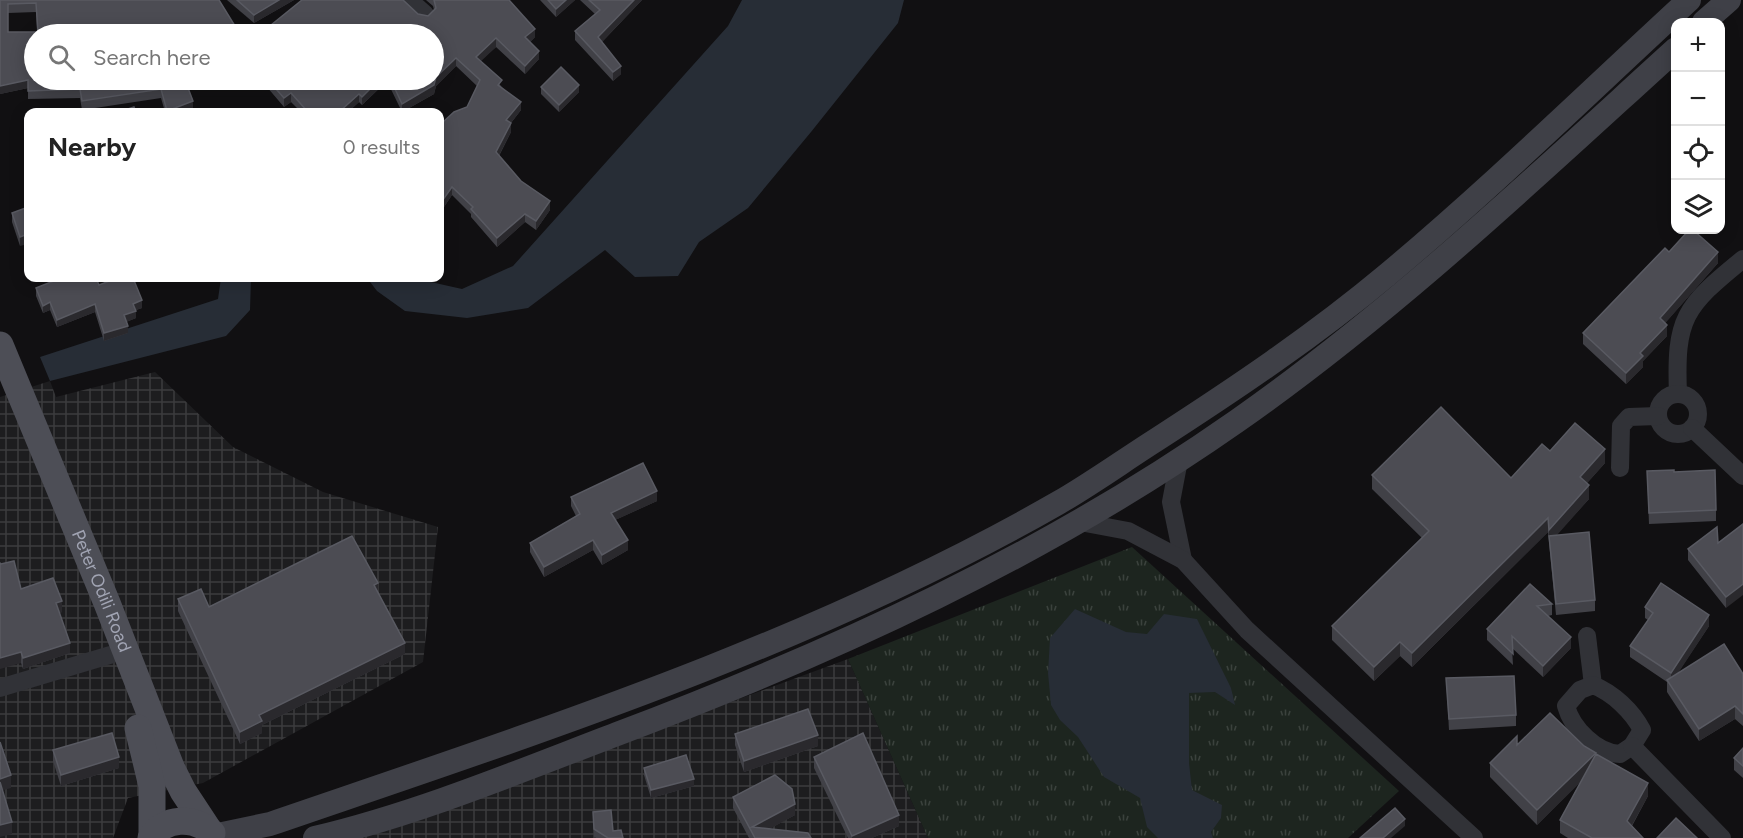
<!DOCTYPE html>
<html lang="en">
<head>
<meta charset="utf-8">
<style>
  body { margin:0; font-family:Figtree,sans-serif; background:#f6f6f6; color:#222 }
  .controls { position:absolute; right:18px; top:18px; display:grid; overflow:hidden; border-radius:12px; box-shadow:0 3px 15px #0003 }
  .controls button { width:54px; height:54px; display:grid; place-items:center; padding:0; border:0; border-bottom:2px solid #e0e0e0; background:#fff; color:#222; font:30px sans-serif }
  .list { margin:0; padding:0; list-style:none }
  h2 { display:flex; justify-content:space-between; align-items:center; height:78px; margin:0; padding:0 24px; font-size:26px }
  h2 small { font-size:20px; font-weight:400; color:#767676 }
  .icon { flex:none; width:33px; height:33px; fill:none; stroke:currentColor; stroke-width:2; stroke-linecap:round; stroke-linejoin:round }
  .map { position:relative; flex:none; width:1743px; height:838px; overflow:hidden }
  .search { position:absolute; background:#fff; box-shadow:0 3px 15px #0003; left:24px; top:24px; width:420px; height:66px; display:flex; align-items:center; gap:15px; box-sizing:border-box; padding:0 21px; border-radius:33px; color:#767676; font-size:22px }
  .panel { position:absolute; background:#fff; box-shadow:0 3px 15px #0003; left:24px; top:108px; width:420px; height:174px; border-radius:12px }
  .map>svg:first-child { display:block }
  .industrial { fill:url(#industrial-grid) }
  .grass { fill:url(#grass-tufts) }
  .water { fill:#272d36 }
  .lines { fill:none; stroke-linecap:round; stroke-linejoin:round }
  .street { stroke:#313237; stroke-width:18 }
  .secondary { stroke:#3f4047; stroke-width:24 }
  .primary { stroke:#4d4e56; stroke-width:27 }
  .wall { fill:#414147; fill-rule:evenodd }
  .shaded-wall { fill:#2a292d }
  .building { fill:#4c4c53; stroke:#595a62; stroke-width:1.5; fill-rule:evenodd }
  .labels { text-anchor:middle; stroke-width:5; stroke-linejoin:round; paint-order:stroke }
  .street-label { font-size:18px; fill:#a1a4b3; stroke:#0c0c0d }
</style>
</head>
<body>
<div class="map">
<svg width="1743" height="838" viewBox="0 0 1743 838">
  <defs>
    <pattern id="industrial-grid" width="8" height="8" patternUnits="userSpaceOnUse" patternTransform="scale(1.5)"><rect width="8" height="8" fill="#1d1d1f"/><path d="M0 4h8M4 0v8" fill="none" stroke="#3b3b3d"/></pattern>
    <pattern id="grass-tufts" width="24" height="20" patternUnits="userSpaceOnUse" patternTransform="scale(1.5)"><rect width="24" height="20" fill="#1d251f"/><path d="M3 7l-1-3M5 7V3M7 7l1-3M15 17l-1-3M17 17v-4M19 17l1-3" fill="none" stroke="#3b423d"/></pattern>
  </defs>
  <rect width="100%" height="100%" fill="#111012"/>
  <g class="industrial">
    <path d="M155,372L233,447L323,492L438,527L423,662L203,783L128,798L113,838H0V397L50,381L56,397Z"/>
    <path d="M848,659L928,838H361Z"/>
  </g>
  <path class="grass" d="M1132,547L1399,791L1348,838H928L848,659Z"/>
  <g class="water">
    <path d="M742,0H904L898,23L811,132L748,208L699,242L678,276L635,277L605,250L528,308L467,318L405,311L377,291L367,278H413L462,289L513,266L728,26Z"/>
    <path d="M221,278H251L250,310L226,336L50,381L40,357L218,299Z"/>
    <path d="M1075,609L1126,632L1147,634L1164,614L1197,619L1231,688L1235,705L1215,692L1189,693V763L1192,790L1222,805L1221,818L1211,832L1213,838H1158L1147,827L1140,798L1104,777L1078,737L1060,720L1051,705L1048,673L1050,638Z"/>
  </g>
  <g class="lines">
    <g class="street">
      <path d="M409,0L425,14"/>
      <path d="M1678,394C1675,318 1684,307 1743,259"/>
      <circle cx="1678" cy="414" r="20"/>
      <path d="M1692,428L1743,476"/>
      <path d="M1179,460L1171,502L1183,560"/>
      <path d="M1620,468L1621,426L1629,417L1658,416"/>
      <path d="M1080,522L1128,531L1183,560L1247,630L1474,838"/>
      <path d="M1587,636L1593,685"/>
      <path d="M1593,685C1613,693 1632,711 1642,730L1632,746L1620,754C1596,753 1572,728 1566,706L1580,690Z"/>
      <path d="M0,688L110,655"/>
      <path d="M1632,746L1722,838"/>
    </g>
    <g class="secondary">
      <path d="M1704,22L1729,0"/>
      <path d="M213,836L270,824C538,732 810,645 1058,503C1091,484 1123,461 1156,440C1235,389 1314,336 1387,275C1491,188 1589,92 1689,0"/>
      <path d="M315,838C417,814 520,771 617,734C834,652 1046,555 1237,421C1394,311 1534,178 1676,49"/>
    </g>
    <g class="primary">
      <path id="s1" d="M0,345L107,603L171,767L183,791L210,832"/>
      <path d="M138,728L152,786V835"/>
      <path d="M151,838C165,817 194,816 212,833"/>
    </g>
  </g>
  <g class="wall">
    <path d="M0,0H219L235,34H34L203,80V81L187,86L193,110L187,112H165L161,98L82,110L80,98L28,99V88L0,94ZM36,12L37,32H8V13Z"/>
    <path d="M227,0H294L254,23Z"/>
    <path d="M300,0H403L418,14L428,16L434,10L433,6L426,0H509L535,37L530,42L539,59L525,74L496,47L480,61L521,110L511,123V132L499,156L521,181L550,210L536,230L525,222L497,247L471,217V214L452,195L440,213V122H443L467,107L477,86L456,66L436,86L434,94L402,112L387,81L362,105L359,102L348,112H301L291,102L284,107L261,80L252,88L245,80H434Z"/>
    <path d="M540,0H575L556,17Z"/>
    <path d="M580,0H642L602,42L621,74L613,81L575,40V31L595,14Z"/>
    <path d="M541,87L579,92L559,112L541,94Z"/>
    <path d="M28,207L20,246L12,222V213Z"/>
    <path d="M1669,252L1718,263L1665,323L1667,336L1643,361V367L1626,384L1583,344V333Z"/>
    <path d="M99,285L142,308L136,310V318L126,322L128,333L104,341L95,312L57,327L50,310L43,313L36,296V288Z"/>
    <path d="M1550,451L1605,463L1587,483L1589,499L1556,535L1595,600V611L1556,615L1548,532L1412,667L1400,656L1374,681L1332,640V626L1422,538L1372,489V475L1511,478Z"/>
    <path d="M1647,471L1674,472L1716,510V521L1649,524Z"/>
    <path d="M571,497L657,501L615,520L628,550L602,565L593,550L544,577L530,552V543L576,516L571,506Z"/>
    <path d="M1743,524L1726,608L1688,560V549L1718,543Z"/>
    <path d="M1530,584L1552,604V615L1548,616L1571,648L1543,677L1512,648L1513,665L1487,640V629Z"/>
    <path d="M21,589L62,612L59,613L70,653L23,669L21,663Z"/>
    <path d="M378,593L405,654L262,725V733L240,744L178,611V599L209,607Z"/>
    <path d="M1645,607L1709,626L1677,674H1743V726L1735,719L1699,741L1667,692V682L1630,657V646L1648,620L1645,618Z"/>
    <path d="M1446,678L1516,715V726L1449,730Z"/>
    <path d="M735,734L818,746L744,772L735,745Z"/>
    <path d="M1517,745L1584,746L1648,796L1632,826L1643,838H1568L1560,833V820L1581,781L1537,825L1490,777V763Z"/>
    <path d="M1743,748V778L1734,770V758Z"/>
    <path d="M53,750L119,768L61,786L53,761Z"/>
    <path d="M814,757L899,826L872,838H848L814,768Z"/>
    <path d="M644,768L694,786L651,798L644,775Z"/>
    <path d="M733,797L795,815L769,829L811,838H749L733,808Z"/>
    <path d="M593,812L613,831L623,838H596L594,837Z"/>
  </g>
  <g class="shaded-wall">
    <path d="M279,0H294L254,23V15Z"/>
    <path d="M566,0H575L556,17V9Z"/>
    <path d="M634,0H642L598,46V37Z"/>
    <path d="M235,26V34H221Z"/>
    <path d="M535,29V37L525,46V37Z"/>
    <path d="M496,38V47L476,66V57Z"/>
    <path d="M539,51V59L525,74V66Z"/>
    <path d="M456,58V66L436,86L434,94L402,112V104L436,77Z"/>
    <path d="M621,66V74L613,81V72Z"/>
    <path d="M28,80V88L0,94V86Z"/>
    <path d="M184,80H203V81L184,86Z"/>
    <path d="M252,80H261L252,88Z"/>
    <path d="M379,80H387V81L362,105V97Z"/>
    <path d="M579,85V92L559,112V105Z"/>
    <path d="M291,93V102L284,107V98Z"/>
    <path d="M359,94V102L348,112H339Z"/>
    <path d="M193,101V110L187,112H167V111Z"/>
    <path d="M521,102V110L506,129V120Z"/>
    <path d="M511,123V132L496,161V152Z"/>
    <path d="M452,187V195L440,213V204Z"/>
    <path d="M550,201V210L536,230V221Z"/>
    <path d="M525,214V222L497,247V238Z"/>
    <path d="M28,234V244L20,246V237Z"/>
    <path d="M1718,252V263L1660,329V318Z"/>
    <path d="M142,300V308L133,311V304Z"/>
    <path d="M50,302V310L43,313V306Z"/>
    <path d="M95,304V312L57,327V320Z"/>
    <path d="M136,311V318L124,323V315Z"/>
    <path d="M1667,325V336L1643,361V367L1626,384V373L1640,353Z"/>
    <path d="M128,326V333L104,341V333Z"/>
    <path d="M1605,449V463L1580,491V477Z"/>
    <path d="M1589,485V499L1550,543L1549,536V544V530Z"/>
    <path d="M657,491V501L611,522V513Z"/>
    <path d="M1548,518V532L1412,667V653Z"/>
    <path d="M593,540V550L544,577V567Z"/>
    <path d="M628,540V550L602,565V555Z"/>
    <path d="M378,583V595L374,585Z"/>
    <path d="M1743,584V595L1726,608V597Z"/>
    <path d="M62,601V612L56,614V603Z"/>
    <path d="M1709,615V626L1671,684V673Z"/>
    <path d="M1571,637V648L1543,677V666Z"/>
    <path d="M1400,642V656L1374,681V667Z"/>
    <path d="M70,643V653L23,669V658Z"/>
    <path d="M405,643V654L262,725V733L240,744V732L259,715Z"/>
    <path d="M21,652V663L0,669V658Z"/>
    <path d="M1735,706V719L1699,741V729Z"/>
    <path d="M818,735V746L744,772V761Z"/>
    <path d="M1596,753V767L1537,825V810Z"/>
    <path d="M119,757V768L61,786V775Z"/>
    <path d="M11,775V788L0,791V779Z"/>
    <path d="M694,779V786L651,798V790Z"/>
    <path d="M1648,783V796L1627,834V821Z"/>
    <path d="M795,804V815L755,837L752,827Z"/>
    <path d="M899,815V826L872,838H852V836Z"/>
    <path d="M1405,819V826L1391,838H1383Z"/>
    <path d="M12,822V834L0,837V825Z"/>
  </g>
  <g class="building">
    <path d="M0,0H219L235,26L221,34H34V80H185L193,101L167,111L161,89L82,101L80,89L28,91V80L0,86ZM36,3L38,32H8V4Z"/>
    <path d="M237,0H279L254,15Z"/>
    <path d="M302,0H403L418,14L428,16L436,8L434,0H509L535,29L525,37L539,51L525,66L496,38L476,57L502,80L498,85L521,102L506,120L511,123L496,152L521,181L550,201L536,221L525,214L497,238L471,209L473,207L452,187L440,204V122H443L454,112L467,107L480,80L456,58L436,77L434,85L402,104L391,80H434V34H260Z"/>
    <path d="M548,0H566L556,9Z"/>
    <path d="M589,0H634L598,37L621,66L613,72L575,31L600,10Z"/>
    <path d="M561,67L579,85L559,105L541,87Z"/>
    <path d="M268,80H379L362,97L359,94L339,112H308L291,93L284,98Z"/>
    <path d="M134,107L136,112H119Z"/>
    <path d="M28,207V234L20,237L12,213Z"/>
    <path d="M1689,230H1693L1718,252L1660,318L1667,325L1640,353L1643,356L1626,373L1583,333L1665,248L1669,252Z"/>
    <path d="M61,278H96L99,285L117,278H133L142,300L133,304L136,311L124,315L128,326L104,333L95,304L57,320L50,302L43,306L36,288Z"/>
    <path d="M1441,407L1511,478L1542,444L1550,451L1575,423L1605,449L1580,477L1589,485L1549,530L1548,518L1412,653L1400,642L1374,667L1332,626L1429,531L1372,475Z"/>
    <path d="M643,463L657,491L611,513L628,540L602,555L593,540L544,567L530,543L580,514L571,497Z"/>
    <path d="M1674,470V472L1715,470L1716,510L1649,513L1647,471Z"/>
    <path d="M1743,524V584L1726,597L1688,549L1717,527L1718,543Z"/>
    <path d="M1589,532L1595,600L1556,604L1549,536Z"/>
    <path d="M352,536L378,583L374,585L405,643L259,715L262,721L240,732L178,599L201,589L209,607Z"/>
    <path d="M14,561L21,589L53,578L62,601L56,603L70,643L23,658L21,652L0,658V563L1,564Z"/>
    <path d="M1661,583L1709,615L1671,673L1630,646L1653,613L1645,607Z"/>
    <path d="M1530,584L1552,604L1537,606L1571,637L1543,666L1512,636L1513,654L1487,629Z"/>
    <path d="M1724,644L1743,674V714L1735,706L1699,729L1667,680Z"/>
    <path d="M1514,676L1516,715L1449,719L1446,678Z"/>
    <path d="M808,709L818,735L744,761L735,734Z"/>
    <path d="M1550,713L1584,746L1596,753L1537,810L1490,763L1517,736V745Z"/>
    <path d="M112,733L119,757L61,775L53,750Z"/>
    <path d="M863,733L899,815L852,836L814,757Z"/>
    <path d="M0,742L11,775L0,779Z"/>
    <path d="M1743,748V766L1734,758Z"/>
    <path d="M1596,754L1648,783L1627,821L1643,838H1592L1560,820Z"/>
    <path d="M686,755L694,779L651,790L644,768Z"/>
    <path d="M775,775L792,789L795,804L752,827L808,833L811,838H755L733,797Z"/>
    <path d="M0,782L12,822L0,825Z"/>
    <path d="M1395,808L1405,819L1383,838H1360Z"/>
    <path d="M611,810L613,831L621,830L623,838H608L594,829L593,812Z"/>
    <path d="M1676,818L1697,838H1657Z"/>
  </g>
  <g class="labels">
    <g class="street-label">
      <text dy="6" stroke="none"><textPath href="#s1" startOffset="266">Peter Odili Road</textPath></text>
    </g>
  </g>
</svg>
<div class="controls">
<button>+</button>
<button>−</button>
<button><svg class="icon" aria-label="locate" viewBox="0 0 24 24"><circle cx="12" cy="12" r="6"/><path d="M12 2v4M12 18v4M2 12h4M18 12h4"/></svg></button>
<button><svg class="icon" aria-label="layers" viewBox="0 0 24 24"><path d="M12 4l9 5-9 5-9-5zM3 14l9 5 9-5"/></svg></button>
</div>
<div class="search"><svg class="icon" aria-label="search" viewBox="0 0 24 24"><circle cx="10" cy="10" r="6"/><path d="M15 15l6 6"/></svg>Search here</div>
<section class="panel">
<h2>Nearby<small>0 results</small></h2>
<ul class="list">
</ul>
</section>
</div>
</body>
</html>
